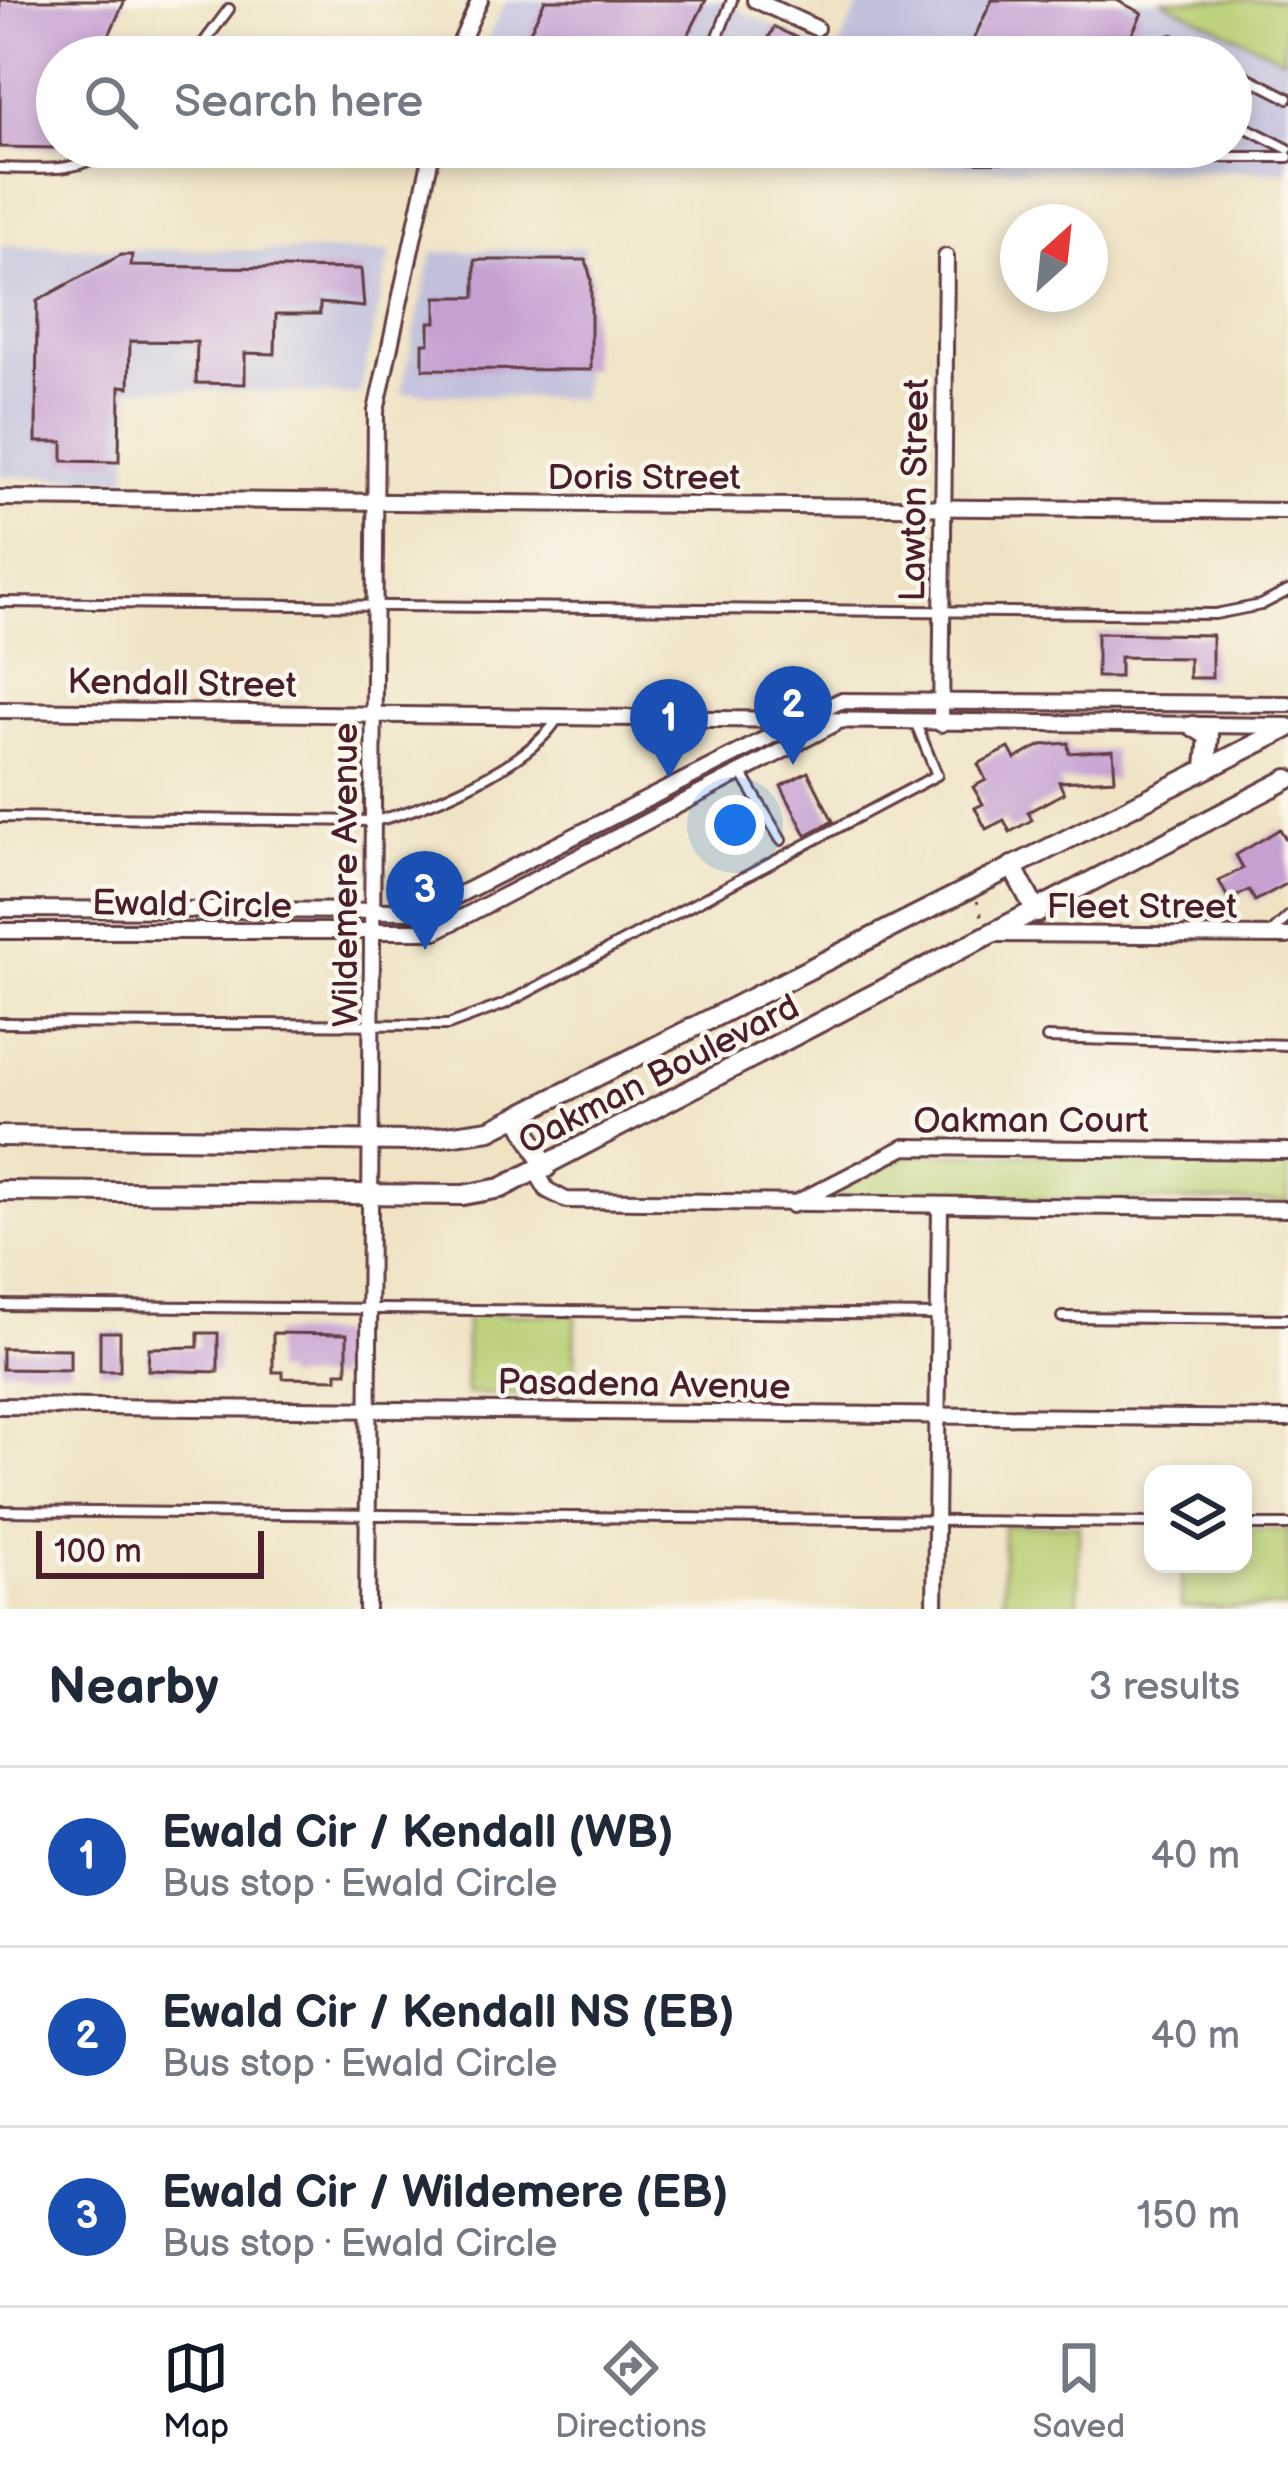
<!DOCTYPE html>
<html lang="en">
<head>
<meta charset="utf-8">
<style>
  body { margin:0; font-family:"Balsamiq Sans",sans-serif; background:#f6f6f7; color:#1f2937 }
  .controls { position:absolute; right:36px; bottom:36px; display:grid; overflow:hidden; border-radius:24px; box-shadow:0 6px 18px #0003 }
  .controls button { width:108px; height:108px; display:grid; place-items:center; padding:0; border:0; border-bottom:3px solid #e0e1e3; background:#fff; color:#1f2937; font:60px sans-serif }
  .compass { position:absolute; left:1000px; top:204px; width:108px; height:108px; border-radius:50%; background:#fff; box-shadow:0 6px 18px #0003; rotate:27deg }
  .scale { position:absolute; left:36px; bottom:30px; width:228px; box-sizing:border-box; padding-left:12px; border:6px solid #4a1f2b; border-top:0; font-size:33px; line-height:42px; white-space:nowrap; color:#4a1f2b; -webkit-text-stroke:9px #fbf7ec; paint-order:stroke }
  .you { position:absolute; left:735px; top:825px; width:42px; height:42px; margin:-30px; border:9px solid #fff; border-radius:50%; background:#1a73e8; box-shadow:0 0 0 18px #1a73e833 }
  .badge { display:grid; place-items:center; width:78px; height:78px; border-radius:50%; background:#111827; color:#fff; font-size:39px; font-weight:700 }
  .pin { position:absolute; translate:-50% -99px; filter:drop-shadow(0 3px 6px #0008) }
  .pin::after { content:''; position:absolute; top:63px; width:42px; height:36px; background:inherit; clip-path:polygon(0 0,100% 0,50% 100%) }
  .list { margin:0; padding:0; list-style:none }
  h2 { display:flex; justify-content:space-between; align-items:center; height:156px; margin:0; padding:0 48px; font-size:51px }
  h2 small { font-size:39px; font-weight:400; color:#747a83 }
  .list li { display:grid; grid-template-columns:78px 1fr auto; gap:36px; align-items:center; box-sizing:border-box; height:180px; padding:0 48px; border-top:3px solid #e0e1e3 }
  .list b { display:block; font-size:45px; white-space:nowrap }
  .list p { margin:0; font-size:39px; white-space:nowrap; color:#747a83 }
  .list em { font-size:39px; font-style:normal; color:#747a83 }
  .icon { flex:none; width:66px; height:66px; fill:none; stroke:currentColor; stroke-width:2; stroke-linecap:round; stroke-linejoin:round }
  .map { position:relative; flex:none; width:1288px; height:1609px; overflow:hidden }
  .search { position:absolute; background:#fff; box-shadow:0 6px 18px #0003; left:36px; right:36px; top:36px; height:132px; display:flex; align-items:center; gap:30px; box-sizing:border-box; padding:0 42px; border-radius:66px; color:#747a83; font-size:45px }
  .sheet { height:696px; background:#fff }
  nav { display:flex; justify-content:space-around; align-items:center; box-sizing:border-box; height:168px; border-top:3px solid #e0e1e3; background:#fff; font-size:33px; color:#747a83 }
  nav a { display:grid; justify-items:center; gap:6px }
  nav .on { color:#111827 }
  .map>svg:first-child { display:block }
  .industrial { fill:#c2c1dc }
  .green { fill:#b7ce72; stroke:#80764e; stroke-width:3 }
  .building { fill:#c5a0d1 }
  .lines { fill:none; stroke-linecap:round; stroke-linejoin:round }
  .service-casing { stroke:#633c42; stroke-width:14 }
  .minor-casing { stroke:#633c42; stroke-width:20 }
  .tertiary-casing { stroke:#633c42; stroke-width:24 }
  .path { stroke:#633c42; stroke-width:3; stroke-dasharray:3 9; stroke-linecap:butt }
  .service { stroke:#fff; stroke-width:8 }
  .minor { stroke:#fff; stroke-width:14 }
  .tertiary { stroke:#fff; stroke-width:18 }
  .labels { text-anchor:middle; stroke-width:9; stroke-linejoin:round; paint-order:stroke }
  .street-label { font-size:36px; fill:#4a1f2b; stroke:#fbf7ec }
</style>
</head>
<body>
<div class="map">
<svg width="1288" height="1609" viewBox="0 0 1288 1609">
  <rect width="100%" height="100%" fill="#fbf7ec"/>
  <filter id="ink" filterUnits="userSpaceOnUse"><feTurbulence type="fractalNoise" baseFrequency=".00833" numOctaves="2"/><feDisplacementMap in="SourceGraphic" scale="24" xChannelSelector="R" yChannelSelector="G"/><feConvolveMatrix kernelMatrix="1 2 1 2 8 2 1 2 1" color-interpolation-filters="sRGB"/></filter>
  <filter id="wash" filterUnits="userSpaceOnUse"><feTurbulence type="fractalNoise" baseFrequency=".004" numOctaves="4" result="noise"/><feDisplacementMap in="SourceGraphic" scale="48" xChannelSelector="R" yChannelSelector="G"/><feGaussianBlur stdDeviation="2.7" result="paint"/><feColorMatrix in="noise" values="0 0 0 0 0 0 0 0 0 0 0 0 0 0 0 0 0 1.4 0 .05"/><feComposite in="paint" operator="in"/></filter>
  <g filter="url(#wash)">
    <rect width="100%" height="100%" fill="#efe3c4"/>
    <g class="industrial">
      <path d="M506,0H717L836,55L861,0H1161L1283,58L1288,49V172L785,166L459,151V147H1231V57H479Z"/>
      <path d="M0,245L133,249L391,252L359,395L130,388L127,479L0,476Z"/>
      <path d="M584,246L582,399L401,393L432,253Z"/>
    </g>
    <g class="green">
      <path d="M1161,0H1288L1283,58Z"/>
      <path d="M913,1154L1288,1157V1202L842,1197L839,1186Z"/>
      <path d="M466,1313L576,1315L574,1395L466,1394Z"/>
      <path d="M1003,1525H1079L1078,1606H1003Z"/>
      <path d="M1243,1529L1288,1530V1608L1181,1607L1182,1564H1243Z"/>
    </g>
    <g id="blocks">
      <g class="building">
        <path d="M0,0H125L99,57H57V148L0,147Z"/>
        <path d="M545,0H706L677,57H518Z"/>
        <path d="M992,0H1116L1142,13L1121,57H965Z"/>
        <path d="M774,27L812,45L807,57H759Z"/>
        <path d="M689,147H745L739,161L689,155Z"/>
        <path d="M121,255H132L131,266L361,269L364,307L320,303V314H276L275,354L245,353V384L196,383L197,342L130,341L129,387L120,386L119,462L63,461V442H36L37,301Z"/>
        <path d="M475,260H586L591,279V370L423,369V343H429V322H436V297H475Z"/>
        <path d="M1097,633L1212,635V678H1189V658L1120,657V677H1097Z"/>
        <path d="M1068,743L1069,753L1113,750L1115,779L1059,782L1064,793L1028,812L1032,820L1010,832L1004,820L986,829L975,808L983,804L973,787L986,780L978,764L1009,748L1015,759L1041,745Z"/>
        <path d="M808,772L833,821L806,835L781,786Z"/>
        <path d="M1280,829L1288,843V883L1255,901L1249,890L1229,900L1219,881L1243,868L1236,855Z"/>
        <rect x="100" y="1332" width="20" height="39"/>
        <path d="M198,1333H218V1372L148,1370L149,1348L198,1347Z"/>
        <path d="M273,1333L347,1334V1372H337V1379L283,1378V1372H273Z"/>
        <path d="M2,1348L70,1349V1370L2,1369Z"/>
      </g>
    </g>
  </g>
  <g filter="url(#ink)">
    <use href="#blocks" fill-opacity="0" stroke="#633c42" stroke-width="3"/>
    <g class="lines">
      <g class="service-casing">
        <g id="service">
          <path d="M193,57L229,9"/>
          <path d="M710,57L732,0"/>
          <path d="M1163,57L1172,40L1206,57"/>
          <path d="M1231,69L1288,98"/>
          <path d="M1231,120L1288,149"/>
          <path d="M907,147L927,157H1288"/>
          <path d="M0,168C43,169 78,174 114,147"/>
          <path d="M0,602L1215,614L1261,605L1288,591"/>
          <path d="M742,774L781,840"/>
          <path d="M0,817L374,821C424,811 535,762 559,716"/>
          <path d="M1272,932L1288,917"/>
          <path d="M0,1023L448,1025L505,1004L937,775L916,724"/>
          <path d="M1047,1038L1288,1045"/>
          <path d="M0,1305L938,1315"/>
          <path d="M1062,1317L1288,1319"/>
          <path d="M0,1511L1153,1523"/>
          <path d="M1243,1525H1288"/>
        </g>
      </g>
      <g class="minor-casing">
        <g id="minor">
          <path d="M755,0L816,28"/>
          <path d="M454,57L480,0"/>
          <path d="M0,498L1288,511"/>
          <path d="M0,710L1288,726"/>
          <path d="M941,724L946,257"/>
          <path d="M0,909L427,911L840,701L1288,704"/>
          <path d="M0,931H436L836,723"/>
          <path d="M997,934L1288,936"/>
          <path d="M537,1173L547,1190L566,1200L1288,1209"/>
          <path d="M792,1205L905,1147L1288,1151"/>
          <path d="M0,1406L1288,1419"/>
          <path d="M367,1609L376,411L433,147"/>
          <path d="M935,1609L940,1206"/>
        </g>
      </g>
      <g class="tertiary-casing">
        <g id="tertiary">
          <path d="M1193,726L1209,736L1206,767"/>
          <path d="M1012,866L1037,913"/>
          <path d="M520,1119L546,1168"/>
          <path d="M0,1136L411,1141L490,1130L1288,728"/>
          <path d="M0,1191L463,1195L501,1188L1288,779"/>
        </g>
      </g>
      <path class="path" d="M977,901L983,920"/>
      <use href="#service" class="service"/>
      <use href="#minor" class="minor"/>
      <use href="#tertiary" class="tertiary"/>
    </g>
  </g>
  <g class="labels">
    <g class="street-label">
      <text x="644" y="489">Doris Street</text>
      <text transform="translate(913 490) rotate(-89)" y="13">Lawton Street</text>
      <text transform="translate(182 682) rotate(1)" y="13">Kendall Street</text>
      <text transform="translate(344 875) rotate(-90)" y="13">Wildemere Avenue</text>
      <text transform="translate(192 903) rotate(1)" y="13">Ewald Circle</text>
      <text x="1142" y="918">Fleet Street</text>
      <text transform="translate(658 1073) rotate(-27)" y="13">Oakman Boulevard</text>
      <text x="1031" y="1132">Oakman Court</text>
      <text transform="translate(644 1383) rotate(1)" y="13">Pasadena Avenue</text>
    </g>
  </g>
</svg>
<div class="controls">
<button><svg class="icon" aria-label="layers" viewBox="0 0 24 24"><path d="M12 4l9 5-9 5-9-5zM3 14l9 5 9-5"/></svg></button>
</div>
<svg class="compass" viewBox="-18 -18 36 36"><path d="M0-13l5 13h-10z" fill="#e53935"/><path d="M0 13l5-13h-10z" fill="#747a83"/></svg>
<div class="scale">100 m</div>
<div class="you"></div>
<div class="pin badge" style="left:669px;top:778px;background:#1a4fb4">1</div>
<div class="pin badge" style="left:793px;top:765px;background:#1a4fb4">2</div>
<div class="pin badge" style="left:425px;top:950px;background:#1a4fb4">3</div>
<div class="search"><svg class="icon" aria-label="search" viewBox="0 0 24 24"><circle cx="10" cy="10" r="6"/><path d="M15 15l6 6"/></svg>Search here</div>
</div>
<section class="sheet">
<h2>Nearby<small>3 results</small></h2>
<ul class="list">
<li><span class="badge" style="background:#1a4fb4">1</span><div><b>Ewald Cir / Kendall (WB)</b><p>Bus stop · Ewald Circle</p></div><em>40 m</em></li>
<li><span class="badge" style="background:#1a4fb4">2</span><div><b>Ewald Cir / Kendall NS (EB)</b><p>Bus stop · Ewald Circle</p></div><em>40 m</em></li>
<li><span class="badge" style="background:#1a4fb4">3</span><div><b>Ewald Cir / Wildemere (EB)</b><p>Bus stop · Ewald Circle</p></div><em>150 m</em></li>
</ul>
</section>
<nav>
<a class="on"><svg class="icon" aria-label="map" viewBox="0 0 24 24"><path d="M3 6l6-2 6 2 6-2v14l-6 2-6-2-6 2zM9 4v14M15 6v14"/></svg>Map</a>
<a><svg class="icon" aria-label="directions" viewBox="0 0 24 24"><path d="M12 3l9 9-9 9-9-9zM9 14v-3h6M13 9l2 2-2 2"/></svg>Directions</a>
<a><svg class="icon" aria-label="saved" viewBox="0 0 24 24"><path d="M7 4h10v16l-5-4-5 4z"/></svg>Saved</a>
</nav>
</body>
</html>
